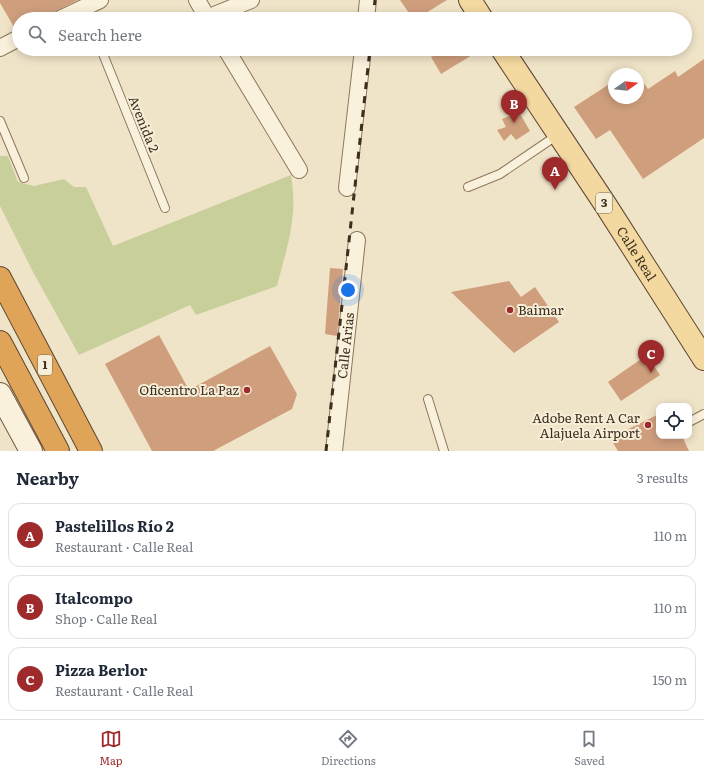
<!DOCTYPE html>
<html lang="en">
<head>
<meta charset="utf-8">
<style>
  body { margin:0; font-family:Literata,serif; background:#f2f2f3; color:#1f2937 }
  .controls { position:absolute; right:12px; bottom:12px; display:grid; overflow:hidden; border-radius:8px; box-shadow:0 2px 10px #0003 }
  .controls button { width:36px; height:36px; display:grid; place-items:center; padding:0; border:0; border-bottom:1px solid #e0e1e3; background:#fff; color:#1f2937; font:20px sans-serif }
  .compass { position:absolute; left:608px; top:68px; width:36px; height:36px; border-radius:50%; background:#fff; box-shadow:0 2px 10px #0003; rotate:76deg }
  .you { position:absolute; left:348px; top:290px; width:14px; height:14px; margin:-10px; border:3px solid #fff; border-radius:50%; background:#1a73e8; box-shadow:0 0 0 6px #1a73e833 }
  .badge { display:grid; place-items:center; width:26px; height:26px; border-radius:50%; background:#9e2a2b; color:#fff; font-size:13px; font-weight:700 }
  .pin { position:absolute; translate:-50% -33px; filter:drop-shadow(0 1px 2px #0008) }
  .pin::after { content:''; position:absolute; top:21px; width:14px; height:12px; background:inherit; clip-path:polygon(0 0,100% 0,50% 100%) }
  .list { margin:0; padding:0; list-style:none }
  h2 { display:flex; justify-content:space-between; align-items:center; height:52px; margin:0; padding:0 16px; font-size:17px }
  h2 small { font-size:13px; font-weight:400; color:#747a83 }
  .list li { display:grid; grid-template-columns:26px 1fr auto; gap:12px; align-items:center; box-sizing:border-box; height:64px; margin:0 8px 8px; padding:0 8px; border:1px solid #e0e1e3; border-radius:12px }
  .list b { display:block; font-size:15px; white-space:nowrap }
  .list p { margin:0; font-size:13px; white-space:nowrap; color:#747a83 }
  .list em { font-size:13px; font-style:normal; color:#747a83 }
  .icon { flex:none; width:22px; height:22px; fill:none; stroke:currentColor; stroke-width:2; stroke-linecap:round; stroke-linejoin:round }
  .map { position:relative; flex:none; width:704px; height:451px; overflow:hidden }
  .search { position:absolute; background:#fff; box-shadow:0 2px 10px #0003; left:12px; right:12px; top:12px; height:44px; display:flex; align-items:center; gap:10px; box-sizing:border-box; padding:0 14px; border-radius:22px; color:#747a83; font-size:15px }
  .sheet { height:268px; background:#fff }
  nav { display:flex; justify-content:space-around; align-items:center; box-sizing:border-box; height:56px; border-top:1px solid #e0e1e3; background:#fff; font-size:11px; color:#747a83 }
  nav a { display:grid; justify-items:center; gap:2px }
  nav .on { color:#9e2a2b }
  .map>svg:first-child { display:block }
  .green { fill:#c9cf9b }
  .building { fill:#cf9f7d }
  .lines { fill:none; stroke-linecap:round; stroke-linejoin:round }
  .lane-casing { stroke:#8d765c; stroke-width:10 }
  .street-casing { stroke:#8d765c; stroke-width:18 }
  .secondary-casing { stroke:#6f573f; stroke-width:24 }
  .primary-casing { stroke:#5b4430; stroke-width:24 }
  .highway-casing { stroke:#5b4430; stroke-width:24 }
  .lane { stroke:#faf1dc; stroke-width:8 }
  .street { stroke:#faf1dc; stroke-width:16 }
  .secondary { stroke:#faf1dc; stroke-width:22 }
  .primary { stroke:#f3d9a0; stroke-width:22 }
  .highway { stroke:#e0a458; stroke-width:22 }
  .rail { stroke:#3d2e20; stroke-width:3; stroke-dasharray:7 7; stroke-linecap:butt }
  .poi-dot { fill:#9e2a2b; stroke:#f7eed8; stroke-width:1.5 }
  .labels { text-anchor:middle; stroke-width:4; stroke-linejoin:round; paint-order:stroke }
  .shield { fill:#f7eed8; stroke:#756857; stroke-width:1 }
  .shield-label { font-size:12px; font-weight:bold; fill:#3d2e20 }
  .street-label { font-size:13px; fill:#3d2e20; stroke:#f7eed8 }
  .poi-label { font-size:13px; fill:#3d2e20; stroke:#f7eed8; text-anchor:end }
</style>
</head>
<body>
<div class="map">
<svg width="704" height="451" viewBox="0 0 704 451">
  <rect width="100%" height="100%" fill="#f0e4c8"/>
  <path class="green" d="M0,156H8L18,182L34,186L64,179L74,187H86L113,246L291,175C293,188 294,200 293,213C291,238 283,262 277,286L196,315L190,305L79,355L33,272L0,206Z"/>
  <g class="building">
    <path d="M0,0H78L39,19H19V29H15L0,3Z"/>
    <path d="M400,0H447L416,19H413Z"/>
    <path d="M446,49H482L441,74L431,57Z"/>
    <path d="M704,59V138L643,179L610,130L596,139L574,107L614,81V98H638V75L648,89L675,71L678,77Z"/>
    <path d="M519,112L530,131L516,140L511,134L504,141L497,130L506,127L502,119Z"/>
    <path d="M330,268L343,269L337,336L325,334Z"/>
    <path d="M509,281L521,297L535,287L559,322L514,353L451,292Z"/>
    <path d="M159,335L189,390L270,346L297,394L292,409L213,451H152L105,364Z"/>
    <path d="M651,355L657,364L654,366L660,375L621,401L608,382L644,357L645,359Z"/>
    <path d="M659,414V436H682L689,451H618L610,438Z"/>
  </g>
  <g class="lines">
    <g class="lane-casing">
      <g id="lane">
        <path d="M84,7L89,19"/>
        <path d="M101,49L165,208"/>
        <path d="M0,121L24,178"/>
        <path d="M468,187L500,174L559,134"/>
        <path d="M428,399L444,451"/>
        <path d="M689,422L704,414"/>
      </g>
    </g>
    <g class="street-casing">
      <g id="street">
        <path d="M197,0L208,19"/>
        <path d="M207,18L251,0"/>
        <path d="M60,19L100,0"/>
        <path d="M366,19L368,0"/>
        <path d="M0,48L19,38"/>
        <path d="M226,49L299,170"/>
        <path d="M347,188L363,49"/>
        <path id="s1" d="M334,451L357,240"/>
      </g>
    </g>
    <g class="secondary-casing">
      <path id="secondary" d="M0,394L31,451"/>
    </g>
    <g class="primary-casing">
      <g id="primary">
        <path d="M470,0L482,19"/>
        <path id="s2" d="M502,49L605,204L704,359"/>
      </g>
    </g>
    <g class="highway-casing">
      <g id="highway">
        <path d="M0,278L91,451"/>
        <path d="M0,342L58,451"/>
      </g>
    </g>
    <use href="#lane" class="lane"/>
    <use href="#street" class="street"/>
    <use href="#secondary" class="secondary"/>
    <use href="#primary" class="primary"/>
    <use href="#highway" class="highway"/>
    <g class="rail">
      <path d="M373,19L375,0"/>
      <path d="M326,451L370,49"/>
    </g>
  </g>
  <g class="poi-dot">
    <circle cx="510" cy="310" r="4"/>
    <circle cx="247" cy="390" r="4"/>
    <circle cx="648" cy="425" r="4"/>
  </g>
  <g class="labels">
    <g class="shield">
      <rect x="596" y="193" width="16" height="20" rx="3"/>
      <rect x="38" y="355" width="14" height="20" rx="3"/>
    </g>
    <g class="shield-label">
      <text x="604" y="207">3</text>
      <text x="45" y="369">1</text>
    </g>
    <g class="street-label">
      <text transform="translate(144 124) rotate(68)" y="5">Avenida 2</text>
      <text dy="5" stroke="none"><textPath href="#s2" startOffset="245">Calle Real</textPath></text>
      <text dy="5" stroke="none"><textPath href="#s1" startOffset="106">Calle Arias</textPath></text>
    </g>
    <g class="poi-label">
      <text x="518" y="315" text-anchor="start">Baimar</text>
      <text x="239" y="395">Oficentro La Paz</text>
      <text x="640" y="423">Adobe Rent A Car<tspan x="640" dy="15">Alajuela Airport</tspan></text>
    </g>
  </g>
</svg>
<div class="controls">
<button><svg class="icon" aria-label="locate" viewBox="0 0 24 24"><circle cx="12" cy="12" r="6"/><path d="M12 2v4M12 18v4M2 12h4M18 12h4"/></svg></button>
</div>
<svg class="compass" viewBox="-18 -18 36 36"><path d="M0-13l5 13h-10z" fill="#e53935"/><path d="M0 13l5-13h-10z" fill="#747a83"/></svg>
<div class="you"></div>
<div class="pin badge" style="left:555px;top:190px">A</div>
<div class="pin badge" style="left:514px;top:123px">B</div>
<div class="pin badge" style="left:651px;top:373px">C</div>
<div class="search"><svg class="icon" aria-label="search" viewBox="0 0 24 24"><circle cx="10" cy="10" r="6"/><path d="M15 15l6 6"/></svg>Search here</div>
</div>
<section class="sheet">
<h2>Nearby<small>3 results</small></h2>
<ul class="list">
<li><span class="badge">A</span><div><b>Pastelillos Río 2</b><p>Restaurant · Calle Real</p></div><em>110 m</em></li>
<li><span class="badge">B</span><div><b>Italcompo</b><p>Shop · Calle Real</p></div><em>110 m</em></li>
<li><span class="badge">C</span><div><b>Pizza Berlor</b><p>Restaurant · Calle Real</p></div><em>150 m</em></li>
</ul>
</section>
<nav>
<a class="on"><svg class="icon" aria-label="map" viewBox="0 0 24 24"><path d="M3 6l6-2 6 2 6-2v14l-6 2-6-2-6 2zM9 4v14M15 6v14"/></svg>Map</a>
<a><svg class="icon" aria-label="directions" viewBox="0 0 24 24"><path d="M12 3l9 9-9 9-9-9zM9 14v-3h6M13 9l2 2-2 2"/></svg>Directions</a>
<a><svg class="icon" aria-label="saved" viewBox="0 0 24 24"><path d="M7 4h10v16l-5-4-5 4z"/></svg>Saved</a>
</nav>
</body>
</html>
